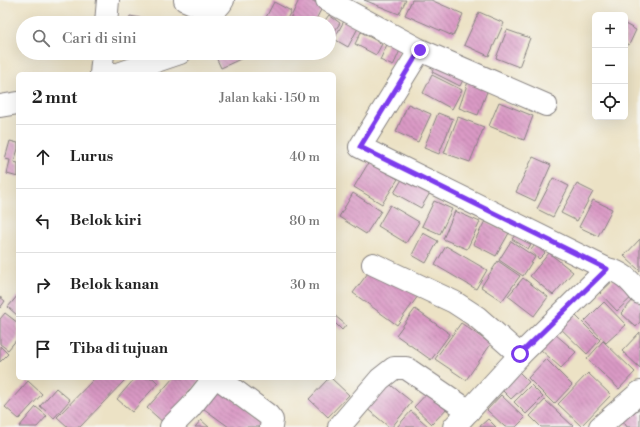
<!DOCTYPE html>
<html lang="id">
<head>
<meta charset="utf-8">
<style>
  body { margin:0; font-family:"Libre Bodoni",serif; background:#f6f6f6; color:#222 }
  .controls { position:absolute; right:12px; top:12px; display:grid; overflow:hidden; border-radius:6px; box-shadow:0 4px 16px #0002 }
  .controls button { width:36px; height:36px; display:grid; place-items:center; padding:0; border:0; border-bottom:1px solid #e0e0e0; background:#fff; color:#222; font:20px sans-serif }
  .stop { position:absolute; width:12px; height:12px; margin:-9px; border:3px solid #7c3aed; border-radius:50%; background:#fff }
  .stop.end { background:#7c3aed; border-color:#fff; box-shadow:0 1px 4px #0008 }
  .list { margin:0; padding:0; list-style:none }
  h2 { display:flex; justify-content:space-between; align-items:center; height:52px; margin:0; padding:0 16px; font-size:17px }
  h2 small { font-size:13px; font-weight:400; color:#767676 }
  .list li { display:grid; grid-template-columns:26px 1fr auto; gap:12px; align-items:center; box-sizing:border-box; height:64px; padding:0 16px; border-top:1px solid #e0e0e0 }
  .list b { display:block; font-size:15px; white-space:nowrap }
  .list em { font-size:13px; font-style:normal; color:#767676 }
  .icon { flex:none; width:22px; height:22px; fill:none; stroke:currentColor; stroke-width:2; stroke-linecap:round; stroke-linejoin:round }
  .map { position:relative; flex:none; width:640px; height:427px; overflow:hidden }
  .search { position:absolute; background:#fff; box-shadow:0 4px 16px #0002; left:16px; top:16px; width:320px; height:44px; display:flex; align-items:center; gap:10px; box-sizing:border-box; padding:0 14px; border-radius:22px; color:#767676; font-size:15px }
  .panel { position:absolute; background:#fff; box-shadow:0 4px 16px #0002; left:16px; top:72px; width:320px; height:308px; border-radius:6px }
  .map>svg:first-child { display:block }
  .building { fill:url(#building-back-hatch) }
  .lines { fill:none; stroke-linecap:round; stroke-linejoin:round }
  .street-casing { stroke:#878280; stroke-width:24 }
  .street { stroke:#fff; stroke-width:22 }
  .route { stroke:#7c3aed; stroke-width:5 }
</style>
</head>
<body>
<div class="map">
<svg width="640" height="427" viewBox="0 0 640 427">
  <defs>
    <pattern id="building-back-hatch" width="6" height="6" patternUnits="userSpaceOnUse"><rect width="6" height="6" fill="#da9ac5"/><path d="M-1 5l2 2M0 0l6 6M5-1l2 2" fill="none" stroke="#b07da1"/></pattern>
  </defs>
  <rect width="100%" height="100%" fill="#f6f6f2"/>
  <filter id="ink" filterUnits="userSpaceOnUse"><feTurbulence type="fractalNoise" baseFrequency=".025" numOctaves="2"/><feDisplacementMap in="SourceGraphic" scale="8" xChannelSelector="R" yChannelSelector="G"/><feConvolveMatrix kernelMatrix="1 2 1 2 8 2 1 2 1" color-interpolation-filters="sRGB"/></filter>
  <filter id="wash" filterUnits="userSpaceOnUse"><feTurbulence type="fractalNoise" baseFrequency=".012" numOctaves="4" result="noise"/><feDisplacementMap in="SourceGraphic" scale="16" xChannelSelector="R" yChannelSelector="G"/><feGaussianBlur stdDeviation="0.9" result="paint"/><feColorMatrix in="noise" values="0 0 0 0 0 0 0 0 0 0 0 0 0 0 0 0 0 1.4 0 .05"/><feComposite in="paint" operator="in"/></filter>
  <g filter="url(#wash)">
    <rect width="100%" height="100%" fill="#ece2c5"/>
    <g id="blocks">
      <g class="building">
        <path d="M299,0H311L323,6L314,23H288Z"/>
        <path d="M364,0H406L399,14Z"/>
        <path d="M412,0H431L463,14L453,36L405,15Z"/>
        <path d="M274,2L291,11L285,23H263Z"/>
        <path d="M479,12L504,23L489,56L464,45Z"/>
        <path d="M329,15L340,23L329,40V23H323Z"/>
        <path d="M130,16L162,22L161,23H128Z"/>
        <path d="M344,21L358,28L348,47L334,39Z"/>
        <path d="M625,24L636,30L629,45L625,43Z"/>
        <path d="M507,30L530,38L519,67L496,58Z"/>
        <path d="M361,32L382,44L376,55L355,44Z"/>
        <path d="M389,40L402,46L393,66L380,60Z"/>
        <path d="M214,53H248L249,55L221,68Z"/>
        <path d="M437,62L465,76L460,86L432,72Z"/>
        <path d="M432,75L462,90L452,109L423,93Z"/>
        <path d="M470,76L490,84L478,115L459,108Z"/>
        <path d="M499,102L533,116L524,140L489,126Z"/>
        <path d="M408,104L431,114L418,142L396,132Z"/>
        <path d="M438,113L453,119L439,154L424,148Z"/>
        <path d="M458,117L484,127L470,162L444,153Z"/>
        <path d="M10,141L18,143V149L14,162L18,163V177L7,174L10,160L5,159Z"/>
        <path d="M533,157L551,165L535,201L516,192Z"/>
        <path d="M369,162L398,179L382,204L354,187Z"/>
        <path d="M404,176L431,191L421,208L394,193Z"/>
        <path d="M553,178L569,186L553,217L537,209Z"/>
        <path d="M577,184L593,192L577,221L561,213Z"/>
        <path d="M353,193L381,211L366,234L339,217Z"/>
        <path d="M593,200L612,209L598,236L579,227Z"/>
        <path d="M434,201L452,209L440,234L422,226Z"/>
        <path d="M390,205L419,222L406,243L378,226Z"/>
        <path d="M455,211L480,222L467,249L443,239Z"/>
        <path d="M485,221L509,233L496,256L473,244Z"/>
        <path d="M423,233L438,241L426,263L412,255Z"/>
        <path d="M516,234L531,244L528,249L512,239Z"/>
        <path d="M640,239V271L624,256Z"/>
        <path d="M511,241L535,257L523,276L499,260Z"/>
        <path d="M535,245L545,253L539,259L530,251Z"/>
        <path d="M446,246L487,270L476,289L435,265Z"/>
        <path d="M549,253L573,272L553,295L530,276Z"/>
        <path d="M498,261L520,276L502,301L481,287Z"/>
        <path d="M374,265L418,296L397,325L353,293Z"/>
        <path d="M618,276L635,294L617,311L600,293Z"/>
        <path d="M523,278L548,297L534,316L508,296Z"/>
        <path d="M18,295V316L8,307Z"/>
        <path d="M0,297L5,301L0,308Z"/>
        <path d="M636,297L640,302V322L636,327L621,313Z"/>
        <path d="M604,302L626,325L606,343L585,321Z"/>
        <path d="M415,309L450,334L431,360L396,335Z"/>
        <path d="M570,310L600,340L587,354L556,324Z"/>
        <path d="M5,313L18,323V338L8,350L0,344V319Z"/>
        <path d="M334,315L346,325L342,330L334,322Z"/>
        <path d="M461,323L491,344L466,380L435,359Z"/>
        <path d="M640,332V368L622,351Z"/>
        <path d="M555,334L576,352L561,368L541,350Z"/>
        <path d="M603,341L635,372L619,389L587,359Z"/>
        <path d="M0,346L8,354L0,362Z"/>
        <path d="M546,359L572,385L554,404L528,378Z"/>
        <path d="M519,372L529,382L511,399L502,390Z"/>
        <path d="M588,373L611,395L581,426L558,404Z"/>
        <path d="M95,378H121L124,381L80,427H68L57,417Z"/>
        <path d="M135,378H153L158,383L132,412L117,399Z"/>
        <path d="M173,378H202L165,424L147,408Z"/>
        <path d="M329,378H331L349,395L328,417L309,399Z"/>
        <path d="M28,381L42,394L19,419L5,407Z"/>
        <path d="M387,382L412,402L392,427H389L366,408Z"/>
        <path d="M217,384L265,427H229L200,406Z"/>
        <path d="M531,385L543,397L526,414L514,402Z"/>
        <path d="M56,388L70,400L54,418L40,406Z"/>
        <path d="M432,388L451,404L432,424L414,407Z"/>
        <path d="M501,395L525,418L516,427H505L487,410Z"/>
        <path d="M545,400L574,427H541L530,416Z"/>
        <path d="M36,407L47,416L37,427H19Z"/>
        <path d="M640,408V427H627L623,421Z"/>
        <path d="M411,411L429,427H397Z"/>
        <path d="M488,419L496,427H479Z"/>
        <path d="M201,420L209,427H195Z"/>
      </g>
    </g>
  </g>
  <g filter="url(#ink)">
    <use href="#blocks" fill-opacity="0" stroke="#878280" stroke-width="1"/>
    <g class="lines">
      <g class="street-casing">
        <g id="street">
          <path d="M185,0C199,5 215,17 223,0"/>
          <path d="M327,0L420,50L546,105"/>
          <path d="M106,23L108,0"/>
          <path d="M420,50L360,147L607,269C623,272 630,281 640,293"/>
          <path d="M101,74L103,53"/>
          <path d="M118,74L180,53"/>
          <path d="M0,106L18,103"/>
          <path d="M373,264L454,302L477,317L520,355"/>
          <path d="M218,378L268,415L272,420L271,427"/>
          <path d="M171,427L190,408L214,378"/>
          <path d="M339,427L380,379L394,368H406L469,411"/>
          <path d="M454,427L520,355L607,269"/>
          <path d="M600,427L640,392"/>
        </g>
      </g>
      <use href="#street" class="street"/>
    </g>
  </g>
  <g class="lines" filter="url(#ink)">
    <path class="route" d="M420,50L360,147L607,269L520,354"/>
  </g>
</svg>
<div class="controls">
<button>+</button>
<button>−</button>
<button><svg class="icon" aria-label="locate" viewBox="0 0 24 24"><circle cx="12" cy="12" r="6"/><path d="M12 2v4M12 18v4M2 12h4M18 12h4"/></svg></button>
</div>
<div class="stop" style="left:520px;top:354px"></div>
<div class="stop end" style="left:420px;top:50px"></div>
<div class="search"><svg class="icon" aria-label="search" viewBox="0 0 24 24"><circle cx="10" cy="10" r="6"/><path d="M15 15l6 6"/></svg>Cari di sini</div>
<section class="panel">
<h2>2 mnt<small>Jalan kaki · 150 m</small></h2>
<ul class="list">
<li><svg class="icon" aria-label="ahead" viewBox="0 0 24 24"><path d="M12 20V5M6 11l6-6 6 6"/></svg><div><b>Lurus</b></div><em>40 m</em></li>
<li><svg class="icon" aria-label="left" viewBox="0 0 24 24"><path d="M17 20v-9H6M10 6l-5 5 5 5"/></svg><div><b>Belok kiri</b></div><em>80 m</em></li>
<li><svg class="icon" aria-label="right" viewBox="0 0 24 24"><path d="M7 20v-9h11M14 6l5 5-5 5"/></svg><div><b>Belok kanan</b></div><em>30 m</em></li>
<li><svg class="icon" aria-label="arrive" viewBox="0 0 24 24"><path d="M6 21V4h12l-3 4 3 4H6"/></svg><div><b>Tiba di tujuan</b></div></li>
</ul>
</section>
</div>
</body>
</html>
